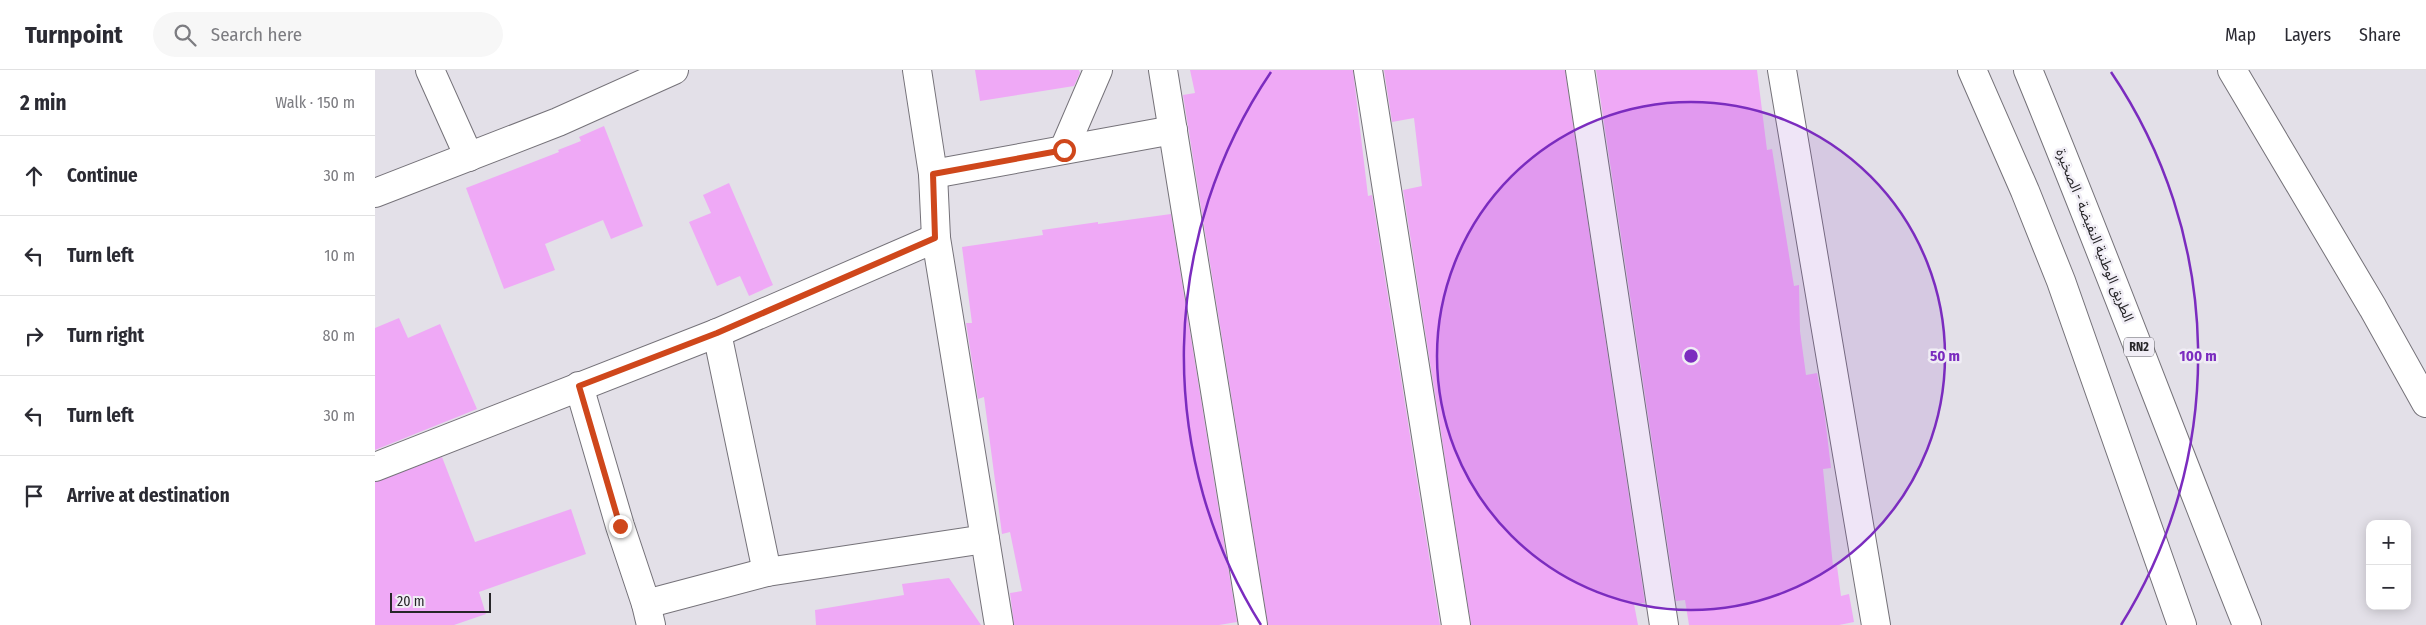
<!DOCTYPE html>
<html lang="en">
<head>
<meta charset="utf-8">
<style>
  body { margin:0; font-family:"Fira Sans Condensed","Noto Sans Arabic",sans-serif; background:#f7f7f7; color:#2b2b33 }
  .controls { position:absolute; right:15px; bottom:15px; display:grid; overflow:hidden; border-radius:10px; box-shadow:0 2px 12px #0003 }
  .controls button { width:45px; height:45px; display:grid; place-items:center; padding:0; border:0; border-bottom:1px solid #e1e1e2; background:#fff; color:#2b2b33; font:25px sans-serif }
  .scale { position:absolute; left:15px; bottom:12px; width:101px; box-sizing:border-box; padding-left:5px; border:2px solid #272629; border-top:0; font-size:14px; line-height:18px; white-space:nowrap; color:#272629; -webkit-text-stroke:4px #f0edf5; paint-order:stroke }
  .stop { position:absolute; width:15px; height:15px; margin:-11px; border:4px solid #cf471b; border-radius:50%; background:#fff }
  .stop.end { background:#cf471b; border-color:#fff; box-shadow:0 1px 5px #0008 }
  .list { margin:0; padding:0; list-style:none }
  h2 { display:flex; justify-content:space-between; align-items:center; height:65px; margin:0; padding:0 20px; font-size:21px }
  h2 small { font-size:16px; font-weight:400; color:#7c7c81 }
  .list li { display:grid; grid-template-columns:32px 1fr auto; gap:15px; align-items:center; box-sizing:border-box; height:80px; padding:0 20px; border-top:1px solid #e1e1e2 }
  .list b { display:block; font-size:19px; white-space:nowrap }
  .list em { font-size:16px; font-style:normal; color:#7c7c81 }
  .icon { flex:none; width:28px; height:28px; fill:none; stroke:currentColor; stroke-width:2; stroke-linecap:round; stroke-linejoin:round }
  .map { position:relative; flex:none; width:2051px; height:555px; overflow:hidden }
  header { display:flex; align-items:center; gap:30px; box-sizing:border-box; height:70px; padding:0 25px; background:#fff; border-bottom:1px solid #e1e1e2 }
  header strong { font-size:24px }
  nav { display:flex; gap:28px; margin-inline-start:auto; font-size:18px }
  .search { width:350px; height:45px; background:#f7f7f7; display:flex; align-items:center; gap:12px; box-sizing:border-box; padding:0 18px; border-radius:28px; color:#7c7c81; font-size:19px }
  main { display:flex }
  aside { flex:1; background:#fff }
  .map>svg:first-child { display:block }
  .building { fill:#efa9f6 }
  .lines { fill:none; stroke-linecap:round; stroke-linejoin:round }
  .minor-casing { stroke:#757279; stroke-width:30 }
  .highway-casing { stroke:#757279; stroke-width:30 }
  .minor { stroke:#fff; stroke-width:28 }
  .highway { stroke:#fff; stroke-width:28 }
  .route { stroke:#cf471b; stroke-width:6 }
  .ring { fill:none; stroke:#7b2cbf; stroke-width:2.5 }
  .labels { text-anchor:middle; stroke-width:5; stroke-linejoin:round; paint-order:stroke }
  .shield { fill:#f0edf5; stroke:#636266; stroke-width:1 }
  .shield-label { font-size:12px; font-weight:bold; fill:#272629 }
  .street-label { font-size:14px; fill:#272629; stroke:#f0edf5 }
  .centre { fill:#7b2cbf; stroke:#f0edf5; stroke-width:2.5 }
  .ring-label { font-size:15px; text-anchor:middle; font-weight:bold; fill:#7b2cbf; stroke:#f0edf5; stroke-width:5; stroke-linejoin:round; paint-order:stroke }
</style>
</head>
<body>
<header>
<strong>Turnpoint</strong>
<div class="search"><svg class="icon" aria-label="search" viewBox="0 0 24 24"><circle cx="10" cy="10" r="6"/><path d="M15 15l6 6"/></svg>Search here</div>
<nav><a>Map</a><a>Layers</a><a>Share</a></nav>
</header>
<main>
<aside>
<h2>2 min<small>Walk · 150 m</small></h2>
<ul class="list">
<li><svg class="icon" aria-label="ahead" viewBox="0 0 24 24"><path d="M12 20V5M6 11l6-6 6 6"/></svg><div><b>Continue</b></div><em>30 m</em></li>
<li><svg class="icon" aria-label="left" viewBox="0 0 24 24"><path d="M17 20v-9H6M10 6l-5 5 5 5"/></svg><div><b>Turn left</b></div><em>10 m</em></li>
<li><svg class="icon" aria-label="right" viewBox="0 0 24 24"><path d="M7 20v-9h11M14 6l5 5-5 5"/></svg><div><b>Turn right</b></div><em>80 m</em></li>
<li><svg class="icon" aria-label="left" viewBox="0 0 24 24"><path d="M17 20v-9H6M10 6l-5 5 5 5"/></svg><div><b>Turn left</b></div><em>30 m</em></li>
<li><svg class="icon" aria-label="arrive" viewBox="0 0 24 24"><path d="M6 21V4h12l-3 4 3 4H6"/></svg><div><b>Arrive at destination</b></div></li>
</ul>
</aside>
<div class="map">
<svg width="2051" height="555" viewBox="0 0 2051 555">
  <rect width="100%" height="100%" fill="#e3e0e8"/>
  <g class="building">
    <path d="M600,0H704L705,3L699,16L605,31Z"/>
    <path d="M815,0H978L993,126L997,125L1065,555H893L808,25L820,23Z"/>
    <path d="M1009,0H1190L1270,533L1259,534L1263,555H1096L1028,120L1047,116L1039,48L1017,52Z"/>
    <path d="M1221,0H1382L1392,80L1397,79L1419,216L1424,215L1425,261L1431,305L1442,303L1449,339L1456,398L1448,399L1458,496H1462L1466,526L1474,524L1479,552L1464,555H1314L1310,530L1301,531Z"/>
    <path d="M229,56L268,156L236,169L228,150L170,174L180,200L129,219L91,118L184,82L183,80L206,71L204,67Z"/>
    <path d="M354,113L398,215L374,226L365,206L342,216L314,152L336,143L328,125Z"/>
    <path d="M796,144L862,552L844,555H639L635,523L647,521L635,462L627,464L609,327L603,329L591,253H597L587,177L668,165L667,160L723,152V154Z"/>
    <path d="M24,248L33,268L65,254L102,339L0,380V258Z"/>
    <path d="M67,387L100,472L196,439L211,484L104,522L111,544L79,555H0V412Z"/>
    <path d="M574,508L606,555H441L440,540L529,525L527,514Z"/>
  </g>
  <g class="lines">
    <g class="minor-casing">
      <g id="minor">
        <path d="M55,0L94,87"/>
        <path d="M542,0L558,104L561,168L624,555"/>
        <path d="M788,0L878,555"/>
        <path d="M993,0L1081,555"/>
        <path d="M1205,0L1289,555"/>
        <path d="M1407,0L1501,555"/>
        <path d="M1857,0L1998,238L2051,333"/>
        <path d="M689,79L723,0"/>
        <path d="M558,104L798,60"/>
        <path d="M0,123L183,52L299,0"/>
        <path d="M342,263L392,502"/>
        <path d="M204,316L245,456L271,534L276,555"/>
        <path d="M0,397L342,263L561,168"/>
        <path d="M271,534L392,502L610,469"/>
      </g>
    </g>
    <g class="highway-casing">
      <g id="highway">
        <path d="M1597,0L1650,121L1686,211L1807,555"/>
        <path d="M1653,0C1729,184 1798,370 1872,555"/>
      </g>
    </g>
    <use href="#minor" class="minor"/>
    <use href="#highway" class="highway"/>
  </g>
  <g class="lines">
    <path class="route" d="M245,456L204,316L342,263L560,168L558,104L689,80"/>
  </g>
  <circle cx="1316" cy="286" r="254" fill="#7b2cbf" fill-opacity=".12"/>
  <g class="ring">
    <circle cx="1316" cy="286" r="254"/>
    <path d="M886 555A507 507 0 0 1 896 2M1736 2A507 507 0 0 1 1746 555"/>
  </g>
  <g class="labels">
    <rect class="shield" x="1749" y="267.5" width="30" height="19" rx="4"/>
    <g class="shield-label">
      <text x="1764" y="281">RN2</text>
    </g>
    <g class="street-label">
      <text transform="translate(1720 165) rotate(68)" y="5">الطريق الوطنية النفيضة - الصخيرة</text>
    </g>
  </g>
  <circle cx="1316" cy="286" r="8" class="centre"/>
  <g class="ring-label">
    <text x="1570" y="291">50 m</text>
    <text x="1823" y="291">100 m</text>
  </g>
</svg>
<div class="controls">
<button>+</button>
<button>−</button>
</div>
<div class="scale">20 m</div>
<div class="stop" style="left:689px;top:80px"></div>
<div class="stop end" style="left:245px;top:456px"></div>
</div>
</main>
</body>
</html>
